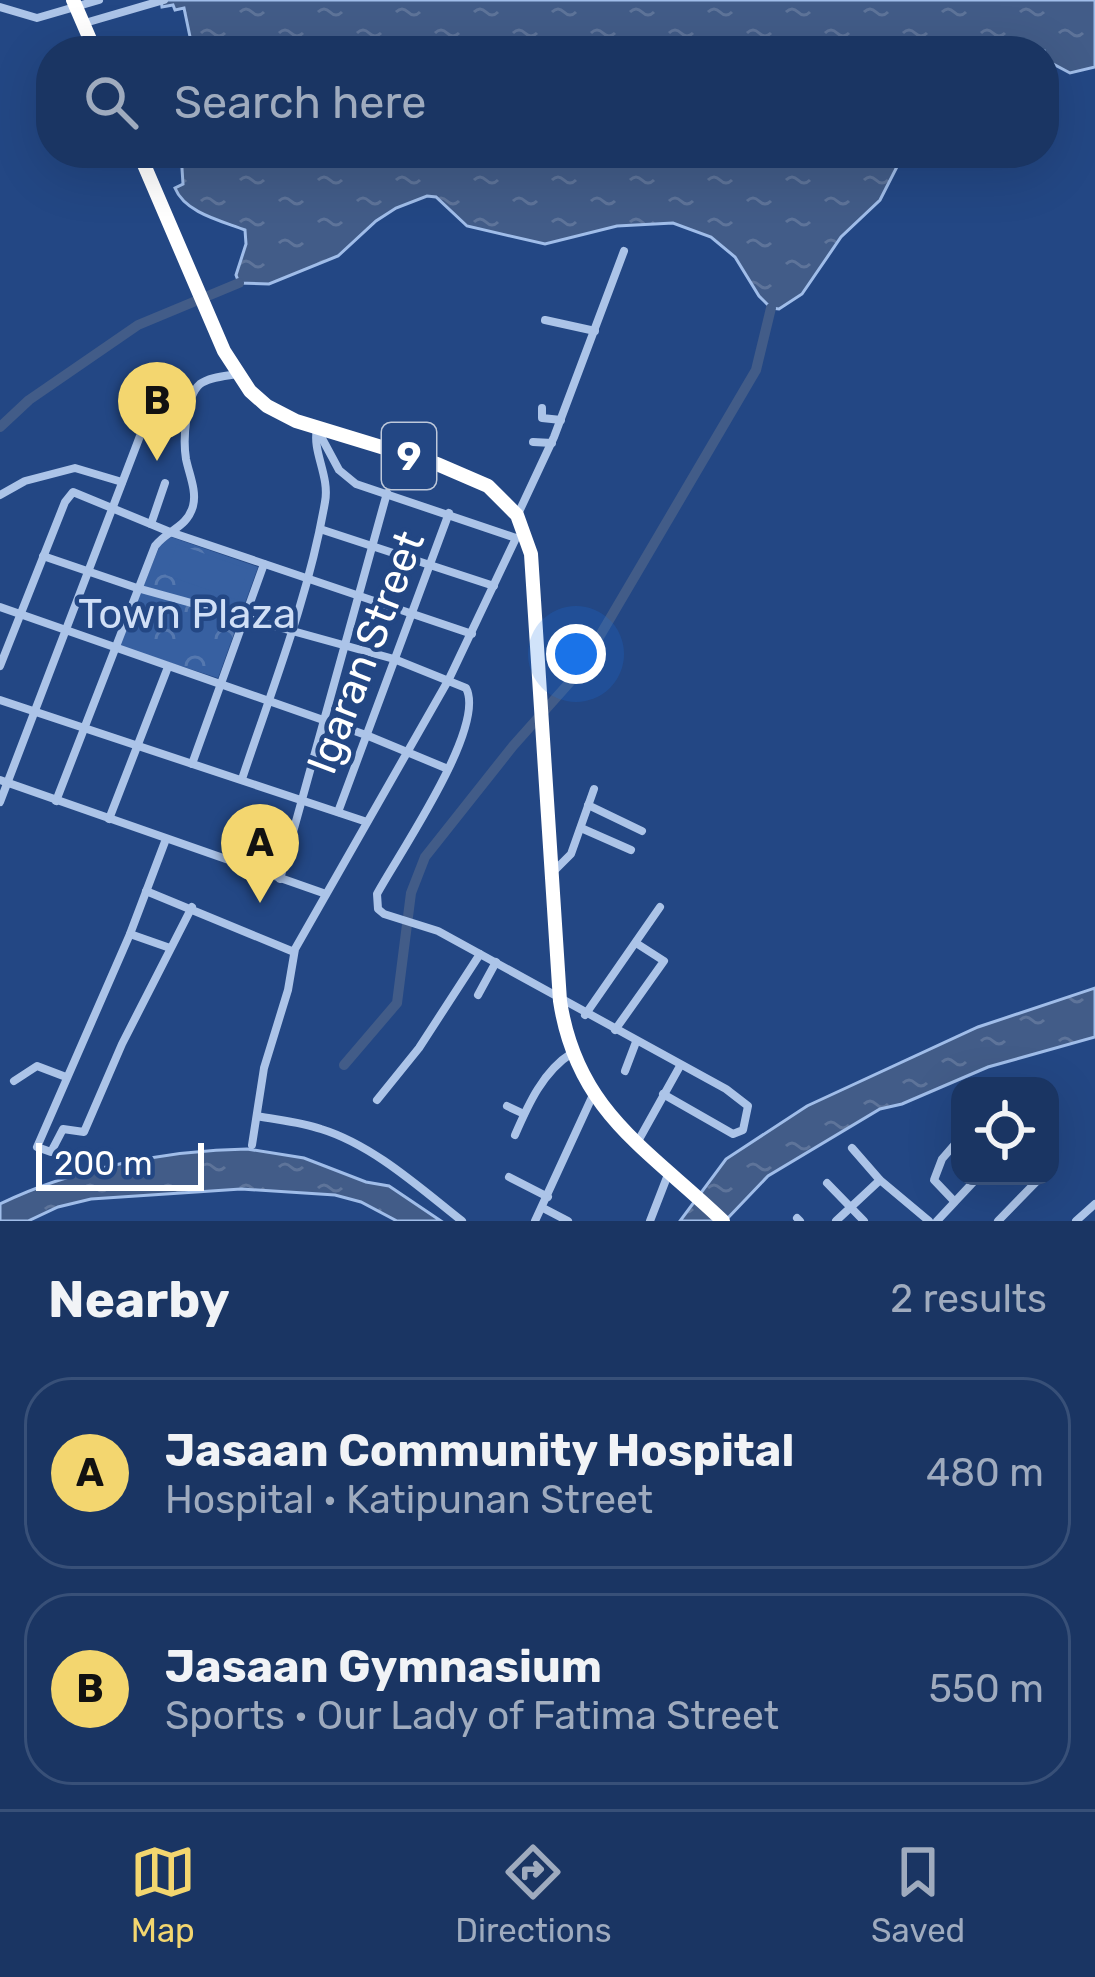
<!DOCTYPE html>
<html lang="en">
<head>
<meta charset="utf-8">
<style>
  body { margin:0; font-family:Rubik,sans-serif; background:#233d69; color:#f1f3f6 }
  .controls { position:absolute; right:36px; bottom:36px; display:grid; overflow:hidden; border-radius:24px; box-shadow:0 12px 48px #0002 }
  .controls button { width:108px; height:108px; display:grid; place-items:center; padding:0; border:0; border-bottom:3px solid #385078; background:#1a3563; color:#f1f3f6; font:60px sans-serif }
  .scale { position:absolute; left:36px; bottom:30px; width:168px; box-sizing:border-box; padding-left:12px; border:6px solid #fff; border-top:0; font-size:33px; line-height:42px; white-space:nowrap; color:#fff; -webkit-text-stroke:9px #234784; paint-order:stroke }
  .you { position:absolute; left:576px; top:654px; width:42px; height:42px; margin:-30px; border:9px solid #fff; border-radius:50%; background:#1a73e8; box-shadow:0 0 0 18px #1a73e833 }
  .badge { display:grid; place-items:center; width:78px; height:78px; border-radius:50%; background:#f3d66f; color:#111; font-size:39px; font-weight:700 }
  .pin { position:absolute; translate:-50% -99px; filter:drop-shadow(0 3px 6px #0008) }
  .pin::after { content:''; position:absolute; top:63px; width:42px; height:36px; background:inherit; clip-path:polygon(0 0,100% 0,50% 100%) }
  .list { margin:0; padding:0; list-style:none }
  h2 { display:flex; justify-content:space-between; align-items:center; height:156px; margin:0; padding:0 48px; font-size:51px }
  h2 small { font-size:39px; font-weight:400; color:#9fabbe }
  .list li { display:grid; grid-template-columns:78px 1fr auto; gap:36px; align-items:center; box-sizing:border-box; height:192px; margin:0 24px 24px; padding:0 24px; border:3px solid #385078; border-radius:48px }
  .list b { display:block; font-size:45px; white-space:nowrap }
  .list p { margin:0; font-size:39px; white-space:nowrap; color:#9fabbe }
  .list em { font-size:39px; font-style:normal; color:#9fabbe }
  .icon { flex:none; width:66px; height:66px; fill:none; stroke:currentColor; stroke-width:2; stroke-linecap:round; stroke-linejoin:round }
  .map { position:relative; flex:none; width:1095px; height:1221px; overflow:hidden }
  .search { position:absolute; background:#1a3563; box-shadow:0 12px 48px #0002; left:36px; right:36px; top:36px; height:132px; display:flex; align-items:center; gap:30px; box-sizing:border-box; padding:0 42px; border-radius:48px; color:#9fabbe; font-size:45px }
  .sheet { height:588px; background:#1a3563 }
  nav { display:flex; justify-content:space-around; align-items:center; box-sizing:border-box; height:168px; border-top:3px solid #385078; background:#1a3563; font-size:33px; color:#9fabbe }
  nav a { display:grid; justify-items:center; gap:6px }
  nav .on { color:#f3d66f }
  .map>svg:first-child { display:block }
  .park { fill:url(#park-crowns) }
  .pitch { fill:#3760a1 }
  .water { fill:url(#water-ripples); stroke:#a0bde9; stroke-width:3 }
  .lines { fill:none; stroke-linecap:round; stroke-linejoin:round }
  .river { stroke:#425c88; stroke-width:10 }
  .minor { stroke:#acc4e8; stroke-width:8 }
  .highway { stroke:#fff; stroke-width:14 }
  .labels { text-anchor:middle; stroke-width:9; stroke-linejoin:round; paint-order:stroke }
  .shield { fill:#234784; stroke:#bdc8da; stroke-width:3 }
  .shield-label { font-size:39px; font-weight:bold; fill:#fff }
  .park-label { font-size:42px; fill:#d0dff6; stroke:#234784 }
  .street-label { font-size:42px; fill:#fff; stroke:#234784 }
</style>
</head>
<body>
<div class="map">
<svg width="1095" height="1221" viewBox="0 0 1095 1221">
  <defs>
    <pattern id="park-crowns" width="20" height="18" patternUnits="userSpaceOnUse" patternTransform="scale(3)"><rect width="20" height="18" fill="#3760a1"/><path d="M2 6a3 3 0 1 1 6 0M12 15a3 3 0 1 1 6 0" fill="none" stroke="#5578af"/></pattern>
    <pattern id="water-ripples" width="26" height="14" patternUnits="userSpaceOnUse" patternTransform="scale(3)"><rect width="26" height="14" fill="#425c88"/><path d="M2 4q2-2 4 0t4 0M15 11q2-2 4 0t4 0" fill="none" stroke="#5e749a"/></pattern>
  </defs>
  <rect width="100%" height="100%" fill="#234784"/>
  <path class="park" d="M171,537L258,567L218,678L119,646L160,545Z"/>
  <path class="pitch" d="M177,544L248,569L237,600L166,575Z"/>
  <g class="water">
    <path d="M161,0H1095V67L1070,73L1044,59V51H1030L1022,42L995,38L992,51H193L184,8L175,10L173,5L162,7Z"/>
    <path d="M181,153H904L880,200L841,237L802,294L779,309L771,308L759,296L735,257L711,237L673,223L617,226L545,244L467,226L436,197L427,196L396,208L376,221L338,256L269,284L239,283L236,275L246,244L245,230C222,221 185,213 175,188L183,184Z"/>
    <path d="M1095,988V1037L988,1067L902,1104L880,1109L768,1176L725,1221H680L726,1159L807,1106L978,1027Z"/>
    <path d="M247,1149L304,1158L366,1182L389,1186L441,1221H397L361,1202L335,1195L241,1189L91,1199L58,1207L28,1221H0V1204C71,1169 168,1150 247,1149Z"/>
  </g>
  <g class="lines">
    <g class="river">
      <path d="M0,427L29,400L138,325L239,283"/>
      <path d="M344,1065L397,1003L411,893L425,857L513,746L578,673L756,370L771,308"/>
    </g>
    <g class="minor">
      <path d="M0,7L37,18L99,0"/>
      <path d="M85,23L164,0"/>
      <path d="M545,320L595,331"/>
      <path d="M542,408V418L561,420"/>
      <path d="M318,431L339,470L356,484L516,538"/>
      <path d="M533,442L552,443"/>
      <path d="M0,495L25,481L75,468L122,482"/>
      <path d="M518,514L554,437L624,251"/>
      <path d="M151,524L165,483"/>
      <path d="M320,529L494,586"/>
      <path d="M43,556L137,588L394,659L466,688C487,727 398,855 377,894L378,909L384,914L438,931L726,1089L748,1106L743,1130L733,1134L663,1094"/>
      <path d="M0,607L366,735L448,769"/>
      <path d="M0,666L65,502L73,492L170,532L472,634"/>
      <path d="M0,700L367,822"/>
      <path d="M192,764L264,564"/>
      <path d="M242,779C272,689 309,596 325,502C330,476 312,452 317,429"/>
      <path d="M0,780L326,894"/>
      <path d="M56,801L155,546C167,530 187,528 193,506C197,491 189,474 186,459C183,441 185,397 200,384C209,377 226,376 237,374"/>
      <path d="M0,802L140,436"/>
      <path d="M588,805L642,831"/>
      <path d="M338,812L449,513"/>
      <path d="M109,819L168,667"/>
      <path d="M581,828L631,850"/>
      <path d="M166,839L130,934L37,1147L51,1152L63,1129L84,1132L122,1044L192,907"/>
      <path d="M552,873L571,854L594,789"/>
      <path d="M280,879L387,493"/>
      <path d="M146,891L294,952"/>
      <path d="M130,934L170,948"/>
      <path d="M478,995L496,962"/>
      <path d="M585,1015L660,907"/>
      <path d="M615,1030L664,961L636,943"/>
      <path d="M625,1071L636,1042"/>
      <path d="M14,1081L37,1066L66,1077"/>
      <path d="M377,1100L419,1048L480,954"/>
      <path d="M507,1106L524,1114"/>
      <path d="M257,1116C278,1120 301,1122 321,1129C373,1145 420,1188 462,1221"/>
      <path d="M515,1135C528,1105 543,1071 572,1053"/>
      <path d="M637,1143L680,1066"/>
      <path d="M252,1145L264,1068L288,990L295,949L449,679L516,538"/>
      <path d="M852,1148L879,1179"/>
      <path d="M509,1177L548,1197"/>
      <path d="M827,1183L864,1221"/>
      <path d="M954,1201L934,1180L942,1159L955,1144"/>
      <path d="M543,1208L568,1221"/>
      <path d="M797,1218L800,1221"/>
      <path d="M535,1221L593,1095"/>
      <path d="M650,1221L669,1172"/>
      <path d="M836,1221L880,1180L929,1221"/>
      <path d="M937,1221L979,1176"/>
      <path d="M998,1221L1040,1178"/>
      <path d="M1076,1221L1095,1204"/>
    </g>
    <g class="highway">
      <path d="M73,0L95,51"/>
      <path d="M139,153L224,351L250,391L267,406L296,421L437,464L488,486L517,515L531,554L560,1001C577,1112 648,1149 723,1221"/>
    </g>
  </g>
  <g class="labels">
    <rect class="shield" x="382" y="423" width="54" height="66" rx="9"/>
    <g class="shield-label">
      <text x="409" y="470">9</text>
    </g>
    <g class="park-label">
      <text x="187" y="628">Town Plaza</text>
    </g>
    <g class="street-label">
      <text transform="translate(365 652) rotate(-69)" y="15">Igaran Street</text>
    </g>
  </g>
</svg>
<div class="controls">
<button><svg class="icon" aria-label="locate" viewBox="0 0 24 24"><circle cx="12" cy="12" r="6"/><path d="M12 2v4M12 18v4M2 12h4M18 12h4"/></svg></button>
</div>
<div class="scale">200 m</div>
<div class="you"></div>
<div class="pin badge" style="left:260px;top:903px">A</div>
<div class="pin badge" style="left:157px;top:461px">B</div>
<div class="search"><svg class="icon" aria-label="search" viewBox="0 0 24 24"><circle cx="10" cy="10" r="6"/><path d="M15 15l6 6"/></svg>Search here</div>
</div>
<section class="sheet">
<h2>Nearby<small>2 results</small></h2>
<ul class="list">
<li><span class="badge">A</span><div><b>Jasaan Community Hospital</b><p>Hospital · Katipunan Street</p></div><em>480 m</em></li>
<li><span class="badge">B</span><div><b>Jasaan Gymnasium</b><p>Sports · Our Lady of Fatima Street</p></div><em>550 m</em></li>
</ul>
</section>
<nav>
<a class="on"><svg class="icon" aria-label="map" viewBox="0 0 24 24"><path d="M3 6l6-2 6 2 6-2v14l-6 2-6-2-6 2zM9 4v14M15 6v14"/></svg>Map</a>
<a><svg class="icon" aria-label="directions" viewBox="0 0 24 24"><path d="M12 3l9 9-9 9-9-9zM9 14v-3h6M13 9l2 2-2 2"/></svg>Directions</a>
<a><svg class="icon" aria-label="saved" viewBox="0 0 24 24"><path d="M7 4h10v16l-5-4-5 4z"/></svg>Saved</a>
</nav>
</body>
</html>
